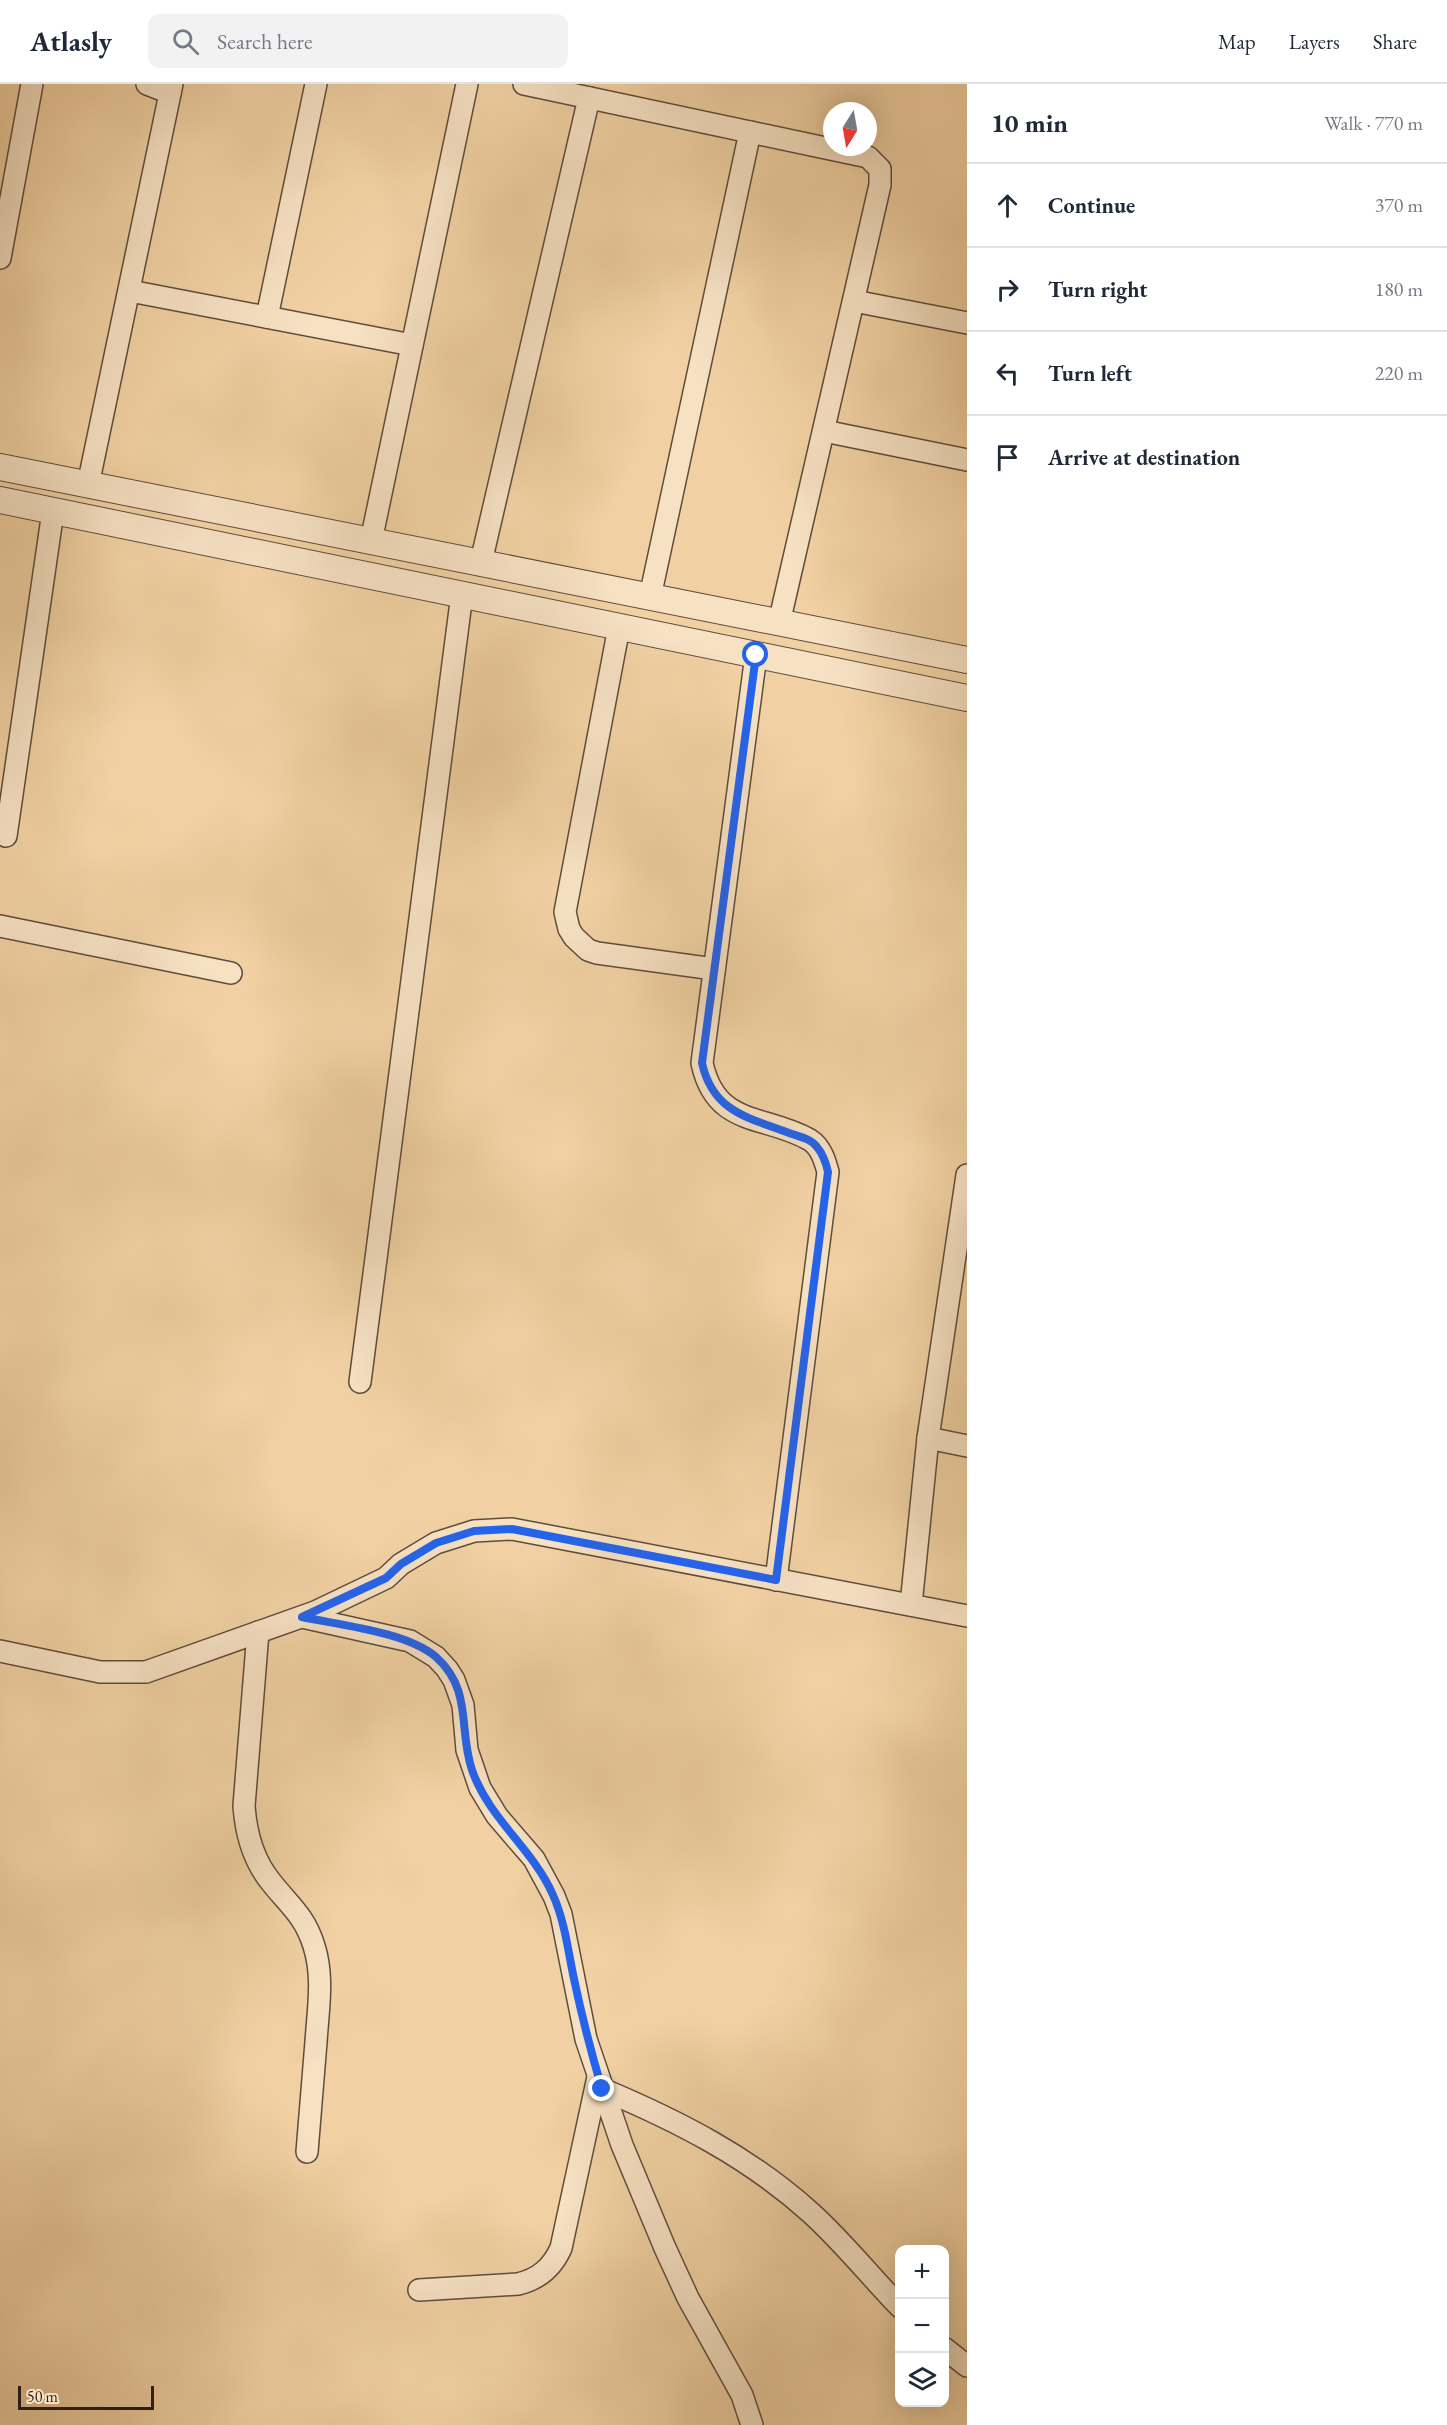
<!DOCTYPE html>
<html lang="en">
<head>
<meta charset="utf-8">
<style>
  body { margin:0; font-family:"EB Garamond",serif; background:#f2f2f3; color:#1f2937 }
  .controls { position:absolute; right:18px; bottom:18px; display:grid; overflow:hidden; border-radius:12px; box-shadow:0 6px 24px #0002 }
  .controls button { width:54px; height:54px; display:grid; place-items:center; padding:0; border:0; border-bottom:2px solid #e0e1e3; background:#fff; color:#1f2937; font:30px sans-serif }
  .compass { position:absolute; left:823px; top:18px; width:54px; height:54px; border-radius:50%; background:#fff; box-shadow:0 6px 24px #0002; rotate:191deg }
  .scale { position:absolute; left:18px; bottom:15px; width:136px; box-sizing:border-box; padding-left:6px; border:3px solid #2e1f19; border-top:0; font-size:16px; line-height:21px; white-space:nowrap; color:#2e1f19; -webkit-text-stroke:4px #f6e1c3; paint-order:stroke }
  .stop { position:absolute; width:18px; height:18px; margin:-14px; border:4px solid #2563eb; border-radius:50%; background:#fff }
  .stop.end { background:#2563eb; border-color:#fff; box-shadow:0 2px 6px #0008 }
  .list { margin:0; padding:0; list-style:none }
  h2 { display:flex; justify-content:space-between; align-items:center; height:78px; margin:0; padding:0 24px; font-size:26px }
  h2 small { font-size:20px; font-weight:400; color:#747a83 }
  .list li { display:grid; grid-template-columns:39px 1fr auto; gap:18px; align-items:center; box-sizing:border-box; height:84px; padding:0 24px; border-top:2px solid #e0e1e3 }
  .list b { display:block; font-size:22px; white-space:nowrap }
  .list em { font-size:20px; font-style:normal; color:#747a83 }
  .icon { flex:none; width:33px; height:33px; fill:none; stroke:currentColor; stroke-width:2; stroke-linecap:round; stroke-linejoin:round }
  .map { position:relative; flex:none; width:967px; height:2341px; overflow:hidden }
  header { display:flex; align-items:center; gap:36px; box-sizing:border-box; height:84px; padding:0 30px; background:#fff; border-bottom:2px solid #e0e1e3 }
  header strong { font-size:28px }
  nav { display:flex; gap:33px; margin-inline-start:auto; font-size:21px }
  .search { width:420px; height:54px; background:#f2f2f3; display:flex; align-items:center; gap:15px; box-sizing:border-box; padding:0 21px; border-radius:12px; color:#747a83; font-size:22px }
  main { display:flex }
  aside { flex:1; background:#fff }
  .map>svg:first-child { display:block }
  .lines { fill:none; stroke-linecap:round; stroke-linejoin:round }
  .minor-casing { stroke:#5f4c3c; stroke-width:24 }
  .tertiary-casing { stroke:#5f4c3c; stroke-width:28 }
  .minor { stroke:#f6e1c3; stroke-width:21 }
  .tertiary { stroke:#f6e1c3; stroke-width:26 }
  .route { stroke:#2563eb; stroke-width:8 }
</style>
</head>
<body>
<header>
<strong>Atlasly</strong>
<div class="search"><svg class="icon" aria-label="search" viewBox="0 0 24 24"><circle cx="10" cy="10" r="6"/><path d="M15 15l6 6"/></svg>Search here</div>
<nav><a>Map</a><a>Layers</a><a>Share</a></nav>
</header>
<main>
<div class="map">
<svg width="967" height="2341" viewBox="0 0 967 2341">
  <rect width="100%" height="100%" fill="#f1d1a3"/>
  <filter id="stains"><feTurbulence type="fractalNoise" baseFrequency=".00333" numOctaves="4"/><feColorMatrix values="0 0 0 0 .2 0 0 0 0 .09 0 0 0 0 .02 0 0 0 .5 -.17"/></filter>
  <radialGradient id="worn" r=".72"><stop offset=".6" stop-color="#630" stop-opacity="0"/><stop offset="1" stop-color="#630" stop-opacity=".3"/></radialGradient>
  <g class="lines">
    <g class="minor-casing">
      <g id="minor">
        <path d="M147,0L170,9"/>
        <path d="M524,0L868,73L880,85V101L779,539"/>
        <path d="M0,174L32,0"/>
        <path d="M130,207L412,261"/>
        <path d="M854,217L967,239"/>
        <path d="M267,233L316,0"/>
        <path d="M824,347L967,376"/>
        <path d="M88,401L172,0"/>
        <path d="M371,457L467,0"/>
        <path d="M481,478L589,14"/>
        <path d="M650,513L750,48"/>
        <path d="M619,543L565,828L569,845L574,853L588,866L597,869L714,885"/>
        <path d="M756,571L702,979C716,1044 765,1030 810,1056C821,1063 825,1077 828,1088L776,1496"/>
        <path d="M6,752L53,427"/>
        <path d="M0,842L231,889"/>
        <path d="M360,1298L462,510"/>
        <path d="M928,1354L967,1362"/>
        <path d="M911,1521L928,1354L967,1091"/>
        <path d="M302,1533L410,1557L436,1573L447,1585L454,1596L463,1621L467,1666L480,1704L497,1732L534,1775L554,1812L561,1830L586,1955L622,2061L665,2164L688,2214L742,2311L752,2341"/>
        <path d="M258,1548L244,1722C246,1750 253,1776 271,1798C289,1821 305,1832 314,1862C324,1893 318,1926 316,1958C313,1995 310,2031 307,2068"/>
        <path d="M0,1567L100,1588H146L315,1528L386,1494L401,1480L436,1459L474,1447L512,1445L967,1532"/>
        <path d="M602,2005C678,2037 749,2073 811,2129C843,2158 870,2192 900,2223"/>
        <path d="M419,2206L518,2200C539,2195 552,2184 561,2164L598,1993"/>
        <path d="M944,2264L967,2282"/>
      </g>
    </g>
    <g class="tertiary-casing">
      <g id="tertiary">
        <path d="M0,383L967,576"/>
        <path d="M0,416L967,614"/>
      </g>
    </g>
    <use href="#minor" class="minor"/>
    <use href="#tertiary" class="tertiary"/>
  </g>
  <g class="lines">
    <path class="route" d="M602,2005C591,1968 582,1933 574,1895C568,1867 565,1838 553,1811C533,1765 489,1735 472,1686C458,1645 473,1606 436,1573C407,1548 340,1541 302,1533L386,1494L401,1480L436,1459L474,1447L512,1445L776,1496L828,1088C826,1079 823,1070 817,1063C811,1055 801,1053 792,1050C750,1034 713,1029 702,979L756,571"/>
  </g>
  <rect width="100%" height="100%" filter="url(#stains)"/>
  <rect width="100%" height="100%" fill="url(#worn)"/>
</svg>
<div class="controls">
<button>+</button>
<button>−</button>
<button><svg class="icon" aria-label="layers" viewBox="0 0 24 24"><path d="M12 4l9 5-9 5-9-5zM3 14l9 5 9-5"/></svg></button>
</div>
<svg class="compass" viewBox="-18 -18 36 36"><path d="M0-13l5 13h-10z" fill="#e53935"/><path d="M0 13l5-13h-10z" fill="#747a83"/></svg>
<div class="scale">50 m</div>
<div class="stop" style="left:756px;top:571px"></div>
<div class="stop end" style="left:602px;top:2005px"></div>
</div>
<aside>
<h2>10 min<small>Walk · 770 m</small></h2>
<ul class="list">
<li><svg class="icon" aria-label="ahead" viewBox="0 0 24 24"><path d="M12 20V5M6 11l6-6 6 6"/></svg><div><b>Continue</b></div><em>370 m</em></li>
<li><svg class="icon" aria-label="right" viewBox="0 0 24 24"><path d="M7 20v-9h11M14 6l5 5-5 5"/></svg><div><b>Turn right</b></div><em>180 m</em></li>
<li><svg class="icon" aria-label="left" viewBox="0 0 24 24"><path d="M17 20v-9H6M10 6l-5 5 5 5"/></svg><div><b>Turn left</b></div><em>220 m</em></li>
<li><svg class="icon" aria-label="arrive" viewBox="0 0 24 24"><path d="M6 21V4h12l-3 4 3 4H6"/></svg><div><b>Arrive at destination</b></div></li>
</ul>
</aside>
</main>
</body>
</html>
